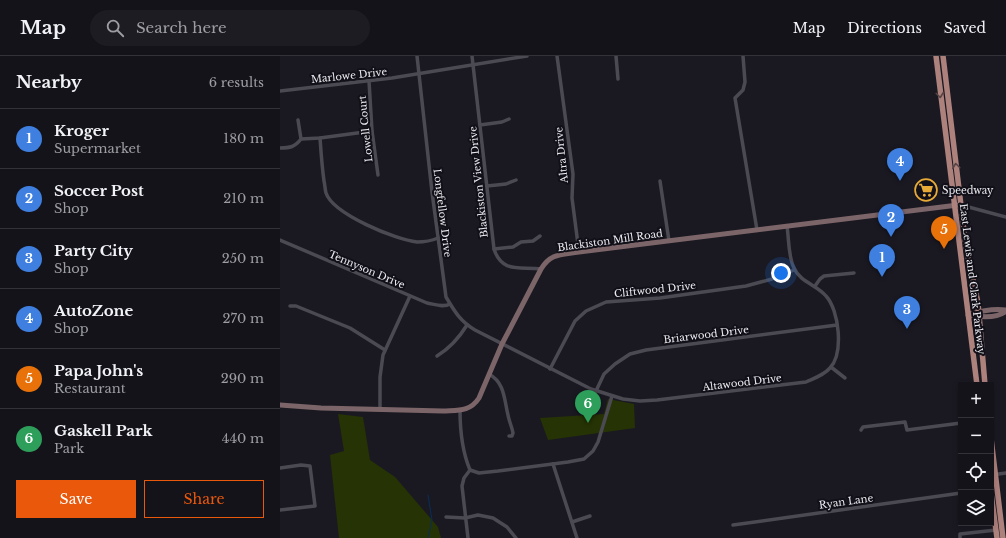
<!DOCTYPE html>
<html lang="en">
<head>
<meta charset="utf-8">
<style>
  body { margin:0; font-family:"Libre Baskerville",serif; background:#1d1c23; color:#f1f3f6 }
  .controls { position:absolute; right:12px; bottom:12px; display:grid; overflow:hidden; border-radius:0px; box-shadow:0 2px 6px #0003 }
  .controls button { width:36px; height:36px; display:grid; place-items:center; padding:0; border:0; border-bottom:1px solid #333239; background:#14131a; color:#f1f3f6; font:20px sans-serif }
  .you { position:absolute; left:501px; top:217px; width:14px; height:14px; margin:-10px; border:3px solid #fff; border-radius:50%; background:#1a73e8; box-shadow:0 0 0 6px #1a73e833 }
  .badge { display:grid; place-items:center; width:26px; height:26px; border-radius:50%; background:#ea580c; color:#fff; font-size:13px; font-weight:700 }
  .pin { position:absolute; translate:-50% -33px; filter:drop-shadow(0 1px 2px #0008) }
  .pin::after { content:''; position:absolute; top:21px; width:14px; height:12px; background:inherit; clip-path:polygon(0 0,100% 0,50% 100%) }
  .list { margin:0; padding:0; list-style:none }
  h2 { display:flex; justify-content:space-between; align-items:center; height:52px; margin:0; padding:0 16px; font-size:17px }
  h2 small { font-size:13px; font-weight:400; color:#9d9ea2 }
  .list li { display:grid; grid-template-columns:26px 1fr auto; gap:12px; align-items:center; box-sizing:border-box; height:60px; padding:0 16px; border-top:1px solid #333239 }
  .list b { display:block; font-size:15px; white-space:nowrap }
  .list p { margin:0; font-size:13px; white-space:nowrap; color:#9d9ea2 }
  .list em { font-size:13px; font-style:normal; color:#9d9ea2 }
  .actions { display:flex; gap:8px; padding:12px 16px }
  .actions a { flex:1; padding:9px 0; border:1px solid #ea580c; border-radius:0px; text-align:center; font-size:14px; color:#ea580c }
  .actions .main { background:#ea580c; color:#fff }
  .icon { flex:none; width:22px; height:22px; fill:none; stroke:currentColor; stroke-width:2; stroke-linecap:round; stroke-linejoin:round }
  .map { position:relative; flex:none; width:726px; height:482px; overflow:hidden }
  header { display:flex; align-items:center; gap:24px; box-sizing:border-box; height:56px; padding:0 20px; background:#14131a; border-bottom:1px solid #333239 }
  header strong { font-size:19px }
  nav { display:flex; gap:22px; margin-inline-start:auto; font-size:14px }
  .search { width:280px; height:36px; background:#1d1c23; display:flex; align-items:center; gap:10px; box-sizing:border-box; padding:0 14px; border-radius:22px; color:#9d9ea2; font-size:15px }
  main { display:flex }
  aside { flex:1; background:#14131a }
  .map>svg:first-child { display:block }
  .green { fill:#263304 }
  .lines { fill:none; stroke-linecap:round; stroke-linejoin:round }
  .stream { stroke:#062f5b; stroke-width:1 }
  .minor { stroke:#4b4a53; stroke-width:3.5 }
  .secondary { stroke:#7c6568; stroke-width:5 }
  .primary { stroke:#ad817c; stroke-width:5.5 }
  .oneway { stroke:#574345 }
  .labels { text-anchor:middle; stroke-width:4; stroke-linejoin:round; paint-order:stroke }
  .street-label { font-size:10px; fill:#ebeaf0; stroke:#111018 }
  .poi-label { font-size:10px; fill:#ebeaf0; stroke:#111018; text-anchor:start }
</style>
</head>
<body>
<header>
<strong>Map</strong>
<div class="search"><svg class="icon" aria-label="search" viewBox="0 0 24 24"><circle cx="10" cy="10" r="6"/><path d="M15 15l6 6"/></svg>Search here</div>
<nav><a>Map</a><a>Directions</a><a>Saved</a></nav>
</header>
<main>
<aside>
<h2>Nearby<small>6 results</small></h2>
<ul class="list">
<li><span class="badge" style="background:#3f7fe0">1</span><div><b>Kroger</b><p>Supermarket</p></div><em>180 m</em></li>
<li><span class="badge" style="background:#3f7fe0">2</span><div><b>Soccer Post</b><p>Shop</p></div><em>210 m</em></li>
<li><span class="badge" style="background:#3f7fe0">3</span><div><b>Party City</b><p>Shop</p></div><em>250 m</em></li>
<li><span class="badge" style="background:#3f7fe0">4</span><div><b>AutoZone</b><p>Shop</p></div><em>270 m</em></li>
<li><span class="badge" style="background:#e8710a">5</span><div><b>Papa John's</b><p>Restaurant</p></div><em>290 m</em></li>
<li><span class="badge" style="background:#2e9e5b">6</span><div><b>Gaskell Park</b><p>Park</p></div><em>440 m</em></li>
</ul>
<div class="actions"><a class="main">Save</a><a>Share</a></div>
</aside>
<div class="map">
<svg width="726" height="482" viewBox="0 0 726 482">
  <rect width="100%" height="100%" fill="#1a1922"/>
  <g class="green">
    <path d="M328,343L354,348L355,372L268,384L260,362L324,358Z"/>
    <path d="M58,358L83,361L90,404L115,421L158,471L161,482H59L50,399L64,395Z"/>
  </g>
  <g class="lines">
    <path class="stream" d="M148,439L152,464L148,482"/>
    <g class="minor">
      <path d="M137,0L152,136L166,241C175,256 180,265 195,274L311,333L343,343L360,345L377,344L526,326C535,322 544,319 550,312C564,297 559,254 546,240C537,229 520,226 514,212C508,200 509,183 507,170"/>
      <path d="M192,0L214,193C222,218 241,210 261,213"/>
      <path d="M277,0L293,118L292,142L299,196"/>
      <path d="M336,0L338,23"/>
      <path d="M463,0L465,26L463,34L455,42L477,174"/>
      <path d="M89,25L92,75L98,119"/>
      <path d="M0,35L112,22L247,0"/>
      <path d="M200,69L222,66L229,63"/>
      <path d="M40,82C41,96 42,111 44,125C45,129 45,134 46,137C53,158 116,184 137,186C144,186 151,185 158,182"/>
      <path d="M21,83L40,82L92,75"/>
      <path d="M0,92C10,92 15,91 21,83L18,64"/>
      <path d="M380,125L389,185"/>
      <path d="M207,130L226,128L236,124"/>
      <path d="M681,149L726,161"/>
      <path d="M0,184L147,247C154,248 163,252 170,248"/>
      <path d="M214,193L233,191L241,186L253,185L260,180"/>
      <path d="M535,230L540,223L544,220L574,217"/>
      <path d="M10,250H16L70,272L105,294"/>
      <path d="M157,300C170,292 179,282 187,269"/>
      <path d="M551,311L565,322"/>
      <path d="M270,313L295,265L306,255L326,246L380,242L466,230L492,223L514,214"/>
      <path d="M209,318C225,327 224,343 228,359C229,365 232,371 233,377L232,380H229"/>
      <path d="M316,335L324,318L335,308L350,298L366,294L557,269"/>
      <path d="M100,353V321L103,299L130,240"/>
      <path d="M180,354C180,374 182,395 190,414L184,422L182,430L188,482"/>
      <path d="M581,374L583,371L625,366L627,374L681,367"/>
      <path d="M273,408L297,482"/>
      <path d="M0,412L21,409L30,410L35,450L0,454"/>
      <path d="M190,414L199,417L218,415L288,406L304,403L313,395L318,386L332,340"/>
      <path d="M711,419L726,417"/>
      <path d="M166,461L185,462L198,459L213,462L227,471L236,482"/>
      <path d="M292,466L310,460"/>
      <path d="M453,469L681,437"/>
      <path d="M680,482V478L716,474"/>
    </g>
    <g class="secondary">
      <path d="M689,258C700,255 714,252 726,254"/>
      <path d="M688,259C700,261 717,263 726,255"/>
      <path d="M0,349L41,352L163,355C178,354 190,356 199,342L222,288L261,213C271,197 281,199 299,196L678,149"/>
    </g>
    <g class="primary">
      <path d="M656,0L697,329"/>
      <path d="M663,0L686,191L698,247L705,329"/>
      <path d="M711,382L723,482"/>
      <path d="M711,437L717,482"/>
    </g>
  </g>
  <defs><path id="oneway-chevron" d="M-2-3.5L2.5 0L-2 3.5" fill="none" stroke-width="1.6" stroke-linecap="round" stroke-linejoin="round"/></defs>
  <g class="oneway">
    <use href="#oneway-chevron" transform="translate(660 39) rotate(83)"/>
    <use href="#oneway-chevron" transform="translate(676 110) rotate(-97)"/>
  </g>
  <defs>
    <g id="supermarket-ring" transform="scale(1.15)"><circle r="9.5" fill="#111018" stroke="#e8ab37" stroke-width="1.5"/><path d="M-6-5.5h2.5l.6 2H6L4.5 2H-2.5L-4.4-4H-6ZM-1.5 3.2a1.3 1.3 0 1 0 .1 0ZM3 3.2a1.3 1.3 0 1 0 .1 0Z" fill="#e8ab37"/></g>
  </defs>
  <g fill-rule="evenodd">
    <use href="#supermarket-ring" x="646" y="134"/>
  </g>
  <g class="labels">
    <g class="street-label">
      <text transform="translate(69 19) rotate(-6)" y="4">Marlowe Drive</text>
      <text transform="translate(85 73) rotate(-96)" y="4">Lowell Court</text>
      <text transform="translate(281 99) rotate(-96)" y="4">Altra Drive</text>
      <text transform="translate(198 126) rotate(-96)" y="4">Blackiston View Drive</text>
      <text transform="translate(163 157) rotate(83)" y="4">Longfellow Drive</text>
      <text transform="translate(330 184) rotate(-8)" y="4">Blackiston Mill Road</text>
      <text transform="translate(87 213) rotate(23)" y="4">Tennyson Drive</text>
      <text transform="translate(693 223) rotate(83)" y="4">East Lewis and Clark Parkway</text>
      <text transform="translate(375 233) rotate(-6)" y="4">Cliftwood Drive</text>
      <text transform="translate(426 278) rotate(-7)" y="4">Briarwood Drive</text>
      <text transform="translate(462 326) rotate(-7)" y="4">Altawood Drive</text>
      <text transform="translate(566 445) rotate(-8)" y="4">Ryan Lane</text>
    </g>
    <g class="poi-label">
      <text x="662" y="138">Speedway</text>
    </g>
  </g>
</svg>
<div class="controls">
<button>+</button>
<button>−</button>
<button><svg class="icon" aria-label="locate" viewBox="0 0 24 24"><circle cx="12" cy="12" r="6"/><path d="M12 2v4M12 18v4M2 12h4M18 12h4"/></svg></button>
<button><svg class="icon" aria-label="layers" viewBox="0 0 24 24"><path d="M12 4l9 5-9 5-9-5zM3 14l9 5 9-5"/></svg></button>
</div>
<div class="you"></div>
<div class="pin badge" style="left:602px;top:221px;background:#3f7fe0">1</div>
<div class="pin badge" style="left:611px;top:181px;background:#3f7fe0">2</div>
<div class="pin badge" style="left:627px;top:273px;background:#3f7fe0">3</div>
<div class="pin badge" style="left:620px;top:125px;background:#3f7fe0">4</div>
<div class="pin badge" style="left:664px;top:193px;background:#e8710a">5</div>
<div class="pin badge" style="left:308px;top:367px;background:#2e9e5b">6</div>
</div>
</main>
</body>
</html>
